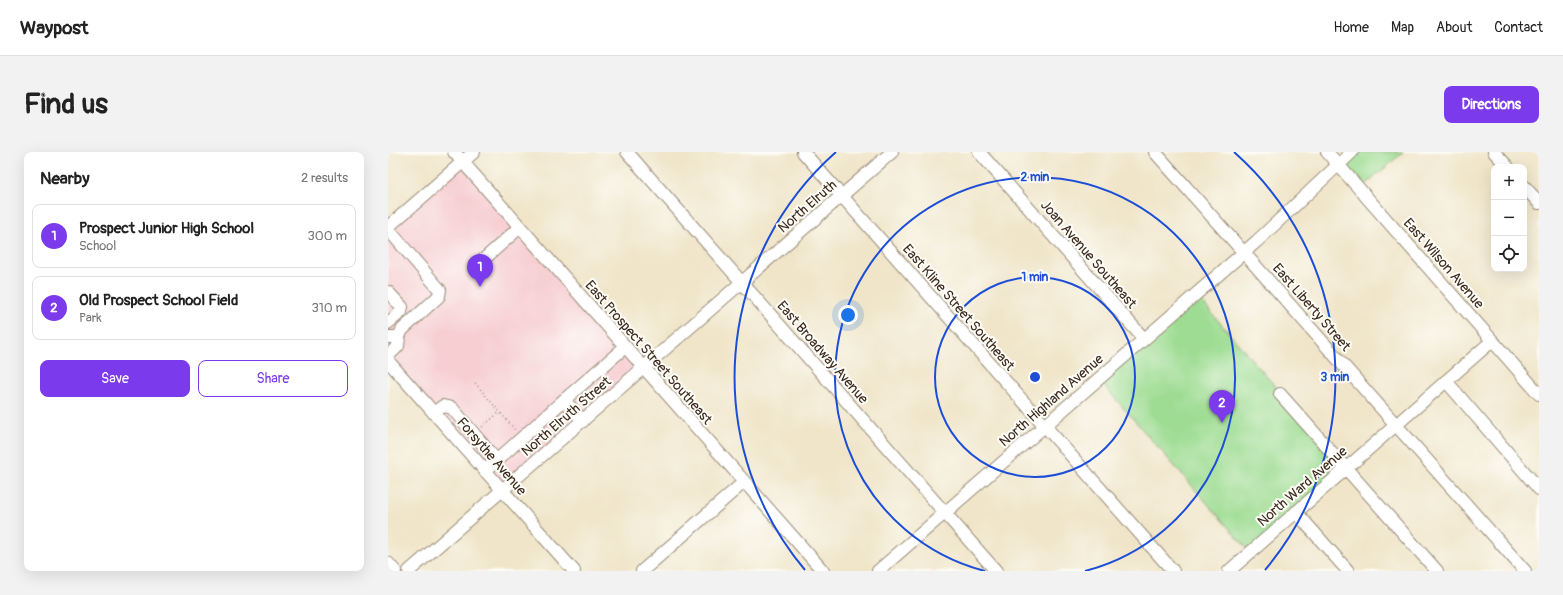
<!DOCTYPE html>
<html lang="en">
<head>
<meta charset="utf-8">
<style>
  body { margin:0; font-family:Pangolin,sans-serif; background:#f2f2f2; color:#222 }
  .controls { position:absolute; right:12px; top:12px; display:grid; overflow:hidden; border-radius:8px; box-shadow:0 4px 16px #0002 }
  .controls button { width:36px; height:36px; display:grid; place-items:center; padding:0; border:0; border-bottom:1px solid #e0e0e0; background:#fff; color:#222; font:20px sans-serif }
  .you { position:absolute; left:460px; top:163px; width:14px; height:14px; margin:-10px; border:3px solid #fff; border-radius:50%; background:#1a73e8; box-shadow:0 0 0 6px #1a73e833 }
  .badge { display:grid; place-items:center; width:26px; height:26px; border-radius:50%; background:#7c3aed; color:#fff; font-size:13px; font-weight:700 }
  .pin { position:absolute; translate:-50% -33px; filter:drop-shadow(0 1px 2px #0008) }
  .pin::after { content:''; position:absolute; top:21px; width:14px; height:12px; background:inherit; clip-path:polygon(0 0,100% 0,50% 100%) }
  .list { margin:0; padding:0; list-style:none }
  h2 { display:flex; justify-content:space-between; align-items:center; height:52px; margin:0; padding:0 16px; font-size:17px }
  h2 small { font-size:13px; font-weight:400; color:#767676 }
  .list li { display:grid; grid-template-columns:26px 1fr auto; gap:12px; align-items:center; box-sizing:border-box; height:64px; margin:0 8px 8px; padding:0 8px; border:1px solid #e0e0e0; border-radius:8px }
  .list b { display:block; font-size:15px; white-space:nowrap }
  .list p { margin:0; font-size:13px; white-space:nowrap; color:#767676 }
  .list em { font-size:13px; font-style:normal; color:#767676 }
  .actions { display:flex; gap:8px; padding:12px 16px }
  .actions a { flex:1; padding:9px 0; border:1px solid #7c3aed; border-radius:8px; text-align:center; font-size:14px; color:#7c3aed }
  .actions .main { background:#7c3aed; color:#fff }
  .icon { flex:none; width:22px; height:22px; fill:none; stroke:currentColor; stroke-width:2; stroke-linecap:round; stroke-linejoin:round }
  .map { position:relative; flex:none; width:1151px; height:419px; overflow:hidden; border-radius:8px }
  header { display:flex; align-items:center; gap:24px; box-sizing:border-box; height:56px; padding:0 20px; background:#fff; border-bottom:1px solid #e0e0e0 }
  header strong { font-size:19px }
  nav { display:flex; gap:22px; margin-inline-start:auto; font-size:14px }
  .intro { display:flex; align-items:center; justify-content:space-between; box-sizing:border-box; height:96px; padding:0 24px }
  h1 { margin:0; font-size:28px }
  .button { padding:10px 18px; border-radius:8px; background:#7c3aed; color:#fff; font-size:14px; font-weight:700 }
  main { display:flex; gap:24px; padding:0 24px }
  aside { flex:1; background:#fff; border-radius:8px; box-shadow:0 4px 16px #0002 }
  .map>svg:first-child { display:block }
  .built { fill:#f7cfd3 }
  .green { fill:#9ddc92; stroke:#6c8358 }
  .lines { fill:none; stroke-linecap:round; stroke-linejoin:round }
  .minor-casing { stroke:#968874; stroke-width:14 }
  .path { stroke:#968874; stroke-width:1.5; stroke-dasharray:1 3; stroke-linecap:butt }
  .minor { stroke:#fff; stroke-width:12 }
  .ring { fill:none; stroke:#1d4ed8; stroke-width:2 }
  .labels { text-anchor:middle; stroke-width:4; stroke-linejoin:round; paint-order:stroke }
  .street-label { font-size:14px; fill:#3b2a1e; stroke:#fdfcf7 }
  .centre { fill:#1d4ed8; stroke:#fdfcf7; stroke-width:2 }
  .ring-label { font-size:12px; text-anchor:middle; font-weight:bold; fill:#1d4ed8; stroke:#fdfcf7; stroke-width:4; stroke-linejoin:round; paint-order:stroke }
</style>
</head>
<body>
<header>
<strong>Waypost</strong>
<nav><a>Home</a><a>Map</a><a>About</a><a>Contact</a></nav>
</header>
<div class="intro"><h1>Find us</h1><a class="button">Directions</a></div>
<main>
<aside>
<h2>Nearby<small>2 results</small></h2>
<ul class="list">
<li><span class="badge">1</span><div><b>Prospect Junior High School</b><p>School</p></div><em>300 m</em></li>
<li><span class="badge">2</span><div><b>Old Prospect School Field</b><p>Park</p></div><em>310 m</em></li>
</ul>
<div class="actions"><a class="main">Save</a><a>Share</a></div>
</aside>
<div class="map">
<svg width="1151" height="419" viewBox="0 0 1151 419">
  <rect width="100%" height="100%" fill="#fdfcf7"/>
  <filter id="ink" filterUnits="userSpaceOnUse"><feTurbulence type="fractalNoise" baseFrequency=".025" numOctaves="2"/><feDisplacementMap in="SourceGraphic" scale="8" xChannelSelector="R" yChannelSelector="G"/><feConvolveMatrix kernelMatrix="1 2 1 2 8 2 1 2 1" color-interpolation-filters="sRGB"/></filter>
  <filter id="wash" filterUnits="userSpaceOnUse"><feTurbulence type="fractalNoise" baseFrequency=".012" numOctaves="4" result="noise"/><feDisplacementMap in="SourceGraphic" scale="16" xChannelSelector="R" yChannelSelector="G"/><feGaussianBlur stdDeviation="0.9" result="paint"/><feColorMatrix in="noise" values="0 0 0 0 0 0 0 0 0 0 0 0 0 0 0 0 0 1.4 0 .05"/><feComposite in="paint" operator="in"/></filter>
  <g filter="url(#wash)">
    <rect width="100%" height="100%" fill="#f0e5c9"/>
    <path class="built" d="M75,10L256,216L114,339L0,209V75Z"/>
    <g class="green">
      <path d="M964,0H1015L972,38L950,12Z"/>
      <path d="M807,142L958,316L862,400L710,227Z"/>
    </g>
  </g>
  <g filter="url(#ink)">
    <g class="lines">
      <g class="minor-casing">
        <g id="minor">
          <path d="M66,0L435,419"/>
          <path d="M239,0L608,419"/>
          <path d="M415,0L785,419"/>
          <path d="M591,0L756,187"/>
          <path d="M767,0L1137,419"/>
          <path d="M939,0L1151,242"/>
          <path d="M1106,0L1120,15"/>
          <path d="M1136,34L1151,51"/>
          <path d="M0,75L86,0"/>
          <path d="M0,77L52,138L51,144L14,178L11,185"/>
          <path d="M95,108L132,75"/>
          <path d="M0,140L14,155L13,160L0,171"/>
          <path d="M0,185H11L10,194L0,204"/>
          <path d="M0,209L186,419"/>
          <path d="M1058,229L1151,337"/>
          <path d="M892,242L1049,419"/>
          <path d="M46,261L55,254L64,256L108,308"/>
          <path d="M195,269L176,248L237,195"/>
          <path d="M97,319L176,248"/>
          <path d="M908,360L960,419"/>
          <path d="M0,411L7,419"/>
          <path d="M21,419L504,0"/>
          <path d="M254,419L356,330"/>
          <path d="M490,419L869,89L964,0"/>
          <path d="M841,419L1104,189"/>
        </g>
      </g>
      <g class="path">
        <path d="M87,231L128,279"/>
        <path d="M94,275L112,260"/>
      </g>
      <use href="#minor" class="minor"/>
    </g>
  </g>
  <g class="ring">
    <circle cx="647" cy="225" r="100"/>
    <path d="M597 419A200 200 0 1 1 697 419"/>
    <path d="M417 418A300 300 0 0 1 448 0M846 0A300 300 0 0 1 877 418"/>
  </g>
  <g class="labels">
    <g class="street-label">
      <text transform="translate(419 54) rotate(-41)" y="5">North Elruth</text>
      <text transform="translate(701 102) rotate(49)" y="5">Joan Avenue Southeast</text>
      <text transform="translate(1056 111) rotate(49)" y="5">East Wilson Avenue</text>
      <text transform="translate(571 155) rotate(49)" y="5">East Kline Street Southeast</text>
      <text transform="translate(924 155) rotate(49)" y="5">East Liberty Street</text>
      <text transform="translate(261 200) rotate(49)" y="5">East Prospect Street Southeast</text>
      <text transform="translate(435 200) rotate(49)" y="5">East Broadway Avenue</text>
      <text transform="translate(663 248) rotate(-41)" y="5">North Highland Avenue</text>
      <text transform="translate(178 264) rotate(-41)" y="5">North Elruth Street</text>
      <text transform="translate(104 304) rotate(49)" y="5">Forsythe Avenue</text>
      <text transform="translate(914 334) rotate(-41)" y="5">North Ward Avenue</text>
    </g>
  </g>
  <circle cx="647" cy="225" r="6" class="centre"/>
  <g class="ring-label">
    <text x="647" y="29">2 min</text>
    <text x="647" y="129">1 min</text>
    <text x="947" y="229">3 min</text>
  </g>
</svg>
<div class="controls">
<button>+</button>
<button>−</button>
<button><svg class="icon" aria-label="locate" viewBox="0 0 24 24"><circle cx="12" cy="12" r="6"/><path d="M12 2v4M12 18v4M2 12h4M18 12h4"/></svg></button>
</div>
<div class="you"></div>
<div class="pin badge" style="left:92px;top:135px">1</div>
<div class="pin badge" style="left:834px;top:271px">2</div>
</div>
</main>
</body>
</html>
